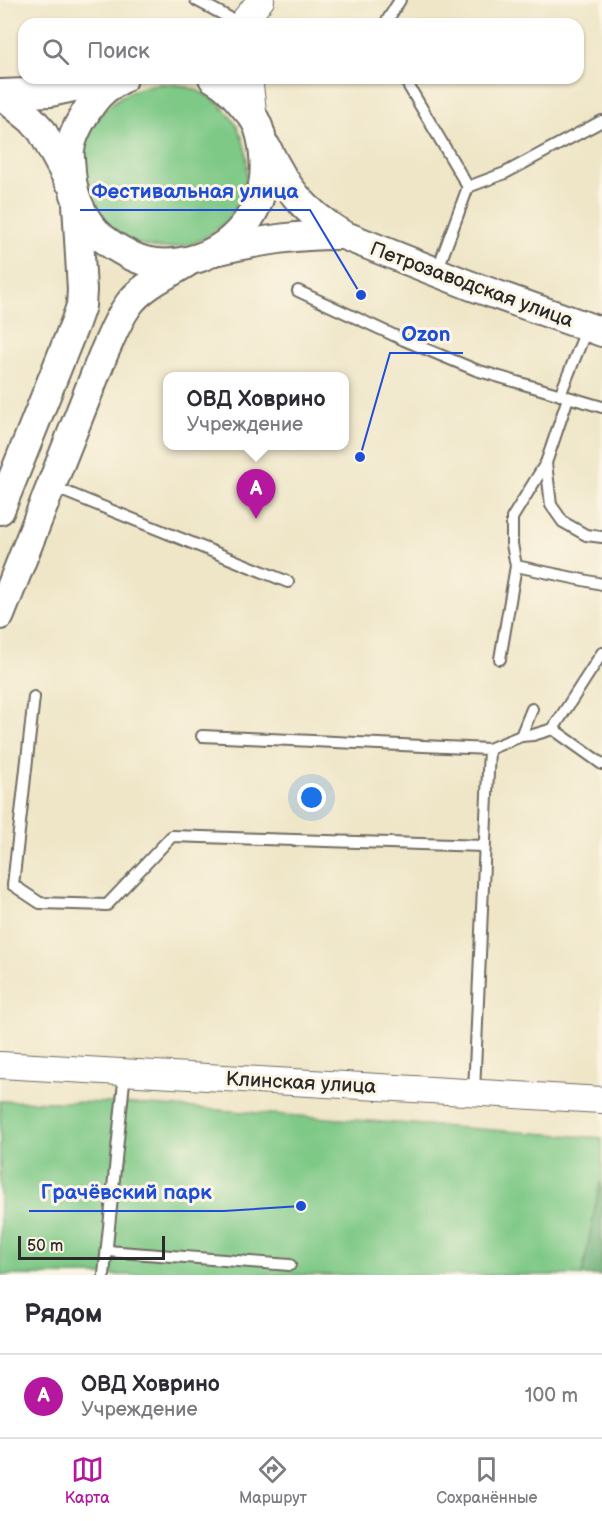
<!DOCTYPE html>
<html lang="ru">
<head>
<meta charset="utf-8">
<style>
  body { margin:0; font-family:"Balsamiq Sans",sans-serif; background:#f2f2f3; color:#2b2b33 }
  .scale { position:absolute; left:18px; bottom:15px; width:147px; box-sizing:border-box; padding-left:6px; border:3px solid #2b2b2b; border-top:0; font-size:16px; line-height:21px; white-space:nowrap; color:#2b2b2b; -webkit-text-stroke:4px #fcf5e5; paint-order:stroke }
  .you { position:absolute; left:312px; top:798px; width:21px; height:21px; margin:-15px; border:4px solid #fff; border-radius:50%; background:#1a73e8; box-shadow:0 0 0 9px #1a73e833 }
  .badge { display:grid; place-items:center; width:39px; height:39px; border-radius:50%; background:#b5179e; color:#fff; font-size:20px; font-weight:700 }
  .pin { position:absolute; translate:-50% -50px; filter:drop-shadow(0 2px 3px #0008) }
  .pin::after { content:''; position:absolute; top:32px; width:21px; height:18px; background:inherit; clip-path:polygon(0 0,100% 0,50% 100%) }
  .popup { position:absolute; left:163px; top:372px; width:186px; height:78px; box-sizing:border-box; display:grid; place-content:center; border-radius:12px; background:#fff; filter:drop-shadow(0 2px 4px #0005); font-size:20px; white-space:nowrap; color:#7c7c81 }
  .popup b { font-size:22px; color:#2b2b33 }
  .popup::after { content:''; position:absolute; left:50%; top:100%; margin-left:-12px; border:12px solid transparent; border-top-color:#fff }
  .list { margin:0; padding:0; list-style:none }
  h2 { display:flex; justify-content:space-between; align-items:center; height:78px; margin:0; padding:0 24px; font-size:26px }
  h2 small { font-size:20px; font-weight:400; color:#7c7c81 }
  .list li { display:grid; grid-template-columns:39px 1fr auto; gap:18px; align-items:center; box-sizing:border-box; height:84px; padding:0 24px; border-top:2px solid #e1e1e2 }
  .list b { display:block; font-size:22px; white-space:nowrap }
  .list p { margin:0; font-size:20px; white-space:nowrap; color:#7c7c81 }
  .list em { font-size:20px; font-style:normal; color:#7c7c81 }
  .icon { flex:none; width:33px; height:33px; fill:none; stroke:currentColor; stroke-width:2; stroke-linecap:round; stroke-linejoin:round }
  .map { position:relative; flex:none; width:602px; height:1275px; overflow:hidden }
  .search { position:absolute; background:#fff; box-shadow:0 2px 4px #0004; left:18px; right:18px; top:18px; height:66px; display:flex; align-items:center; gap:15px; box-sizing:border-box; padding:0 21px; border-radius:18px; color:#7c7c81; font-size:22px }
  .sheet { height:162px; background:#fff }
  nav { display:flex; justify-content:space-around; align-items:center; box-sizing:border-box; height:84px; border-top:2px solid #e1e1e2; background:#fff; font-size:16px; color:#7c7c81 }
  nav a { display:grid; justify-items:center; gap:3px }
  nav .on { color:#b5179e }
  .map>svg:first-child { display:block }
  .green { fill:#7fc987; stroke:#557a59; stroke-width:1.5 }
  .forest { fill:#67ad74; stroke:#496c50; stroke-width:1.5 }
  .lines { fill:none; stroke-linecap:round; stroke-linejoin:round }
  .service-casing { stroke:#706c62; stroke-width:14 }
  .tertiary-casing { stroke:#706c62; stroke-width:28 }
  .secondary-casing { stroke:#706c62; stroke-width:32 }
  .service { stroke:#fff; stroke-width:10 }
  .tertiary { stroke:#fff; stroke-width:26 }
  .secondary { stroke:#fff; stroke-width:28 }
  .labels { text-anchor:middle; stroke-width:6; stroke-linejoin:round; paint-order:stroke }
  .street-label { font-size:20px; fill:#2b2b2b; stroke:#fcf5e5 }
  .leader { fill:none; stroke:#1d4ed8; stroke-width:2 }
  .callout-dot { fill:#1d4ed8; stroke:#fcf5e5; stroke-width:2 }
  .callout-label { font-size:21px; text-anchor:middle; font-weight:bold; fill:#1d4ed8; stroke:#fcf5e5; stroke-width:6; stroke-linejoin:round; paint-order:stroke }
</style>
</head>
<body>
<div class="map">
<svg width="602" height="1275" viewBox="0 0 602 1275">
  <rect width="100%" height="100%" fill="#fcf5e5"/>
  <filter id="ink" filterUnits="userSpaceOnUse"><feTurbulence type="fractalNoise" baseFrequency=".0167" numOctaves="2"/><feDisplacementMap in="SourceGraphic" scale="12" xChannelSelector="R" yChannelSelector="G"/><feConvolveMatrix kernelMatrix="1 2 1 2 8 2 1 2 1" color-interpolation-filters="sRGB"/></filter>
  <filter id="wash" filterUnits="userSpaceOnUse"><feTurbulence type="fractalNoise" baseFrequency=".008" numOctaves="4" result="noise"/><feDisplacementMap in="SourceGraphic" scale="24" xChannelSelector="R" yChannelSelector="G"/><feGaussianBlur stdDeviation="1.35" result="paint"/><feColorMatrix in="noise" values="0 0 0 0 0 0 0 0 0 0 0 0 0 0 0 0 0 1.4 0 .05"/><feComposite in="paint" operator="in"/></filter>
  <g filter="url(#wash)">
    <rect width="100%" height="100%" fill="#efe6c8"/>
    <g class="green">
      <circle cx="165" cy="166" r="82"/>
      <path d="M0,1101L122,1103L602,1138V1275H0Z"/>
    </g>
    <path class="forest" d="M600,1183H602V1275H582Z"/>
  </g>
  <g filter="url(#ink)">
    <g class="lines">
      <g class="service-casing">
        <g id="service">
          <path d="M196,0L241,24"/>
          <path d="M385,24L400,0"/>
          <path d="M404,78L468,187"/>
          <path d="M468,187L505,173L602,121"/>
          <path d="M437,271L468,187"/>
          <path d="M298,291L404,340L476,370L602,407"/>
          <path d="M560,395L587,328"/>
          <path d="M568,398L546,463L551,505L563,522L586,535L602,537"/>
          <path d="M51,486L288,582"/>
          <path d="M516,566L602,584"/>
          <path d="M500,659L516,566L512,544V518L546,463"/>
          <path d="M34,697L13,885L40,903L107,905L172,836L484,846"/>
          <path d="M553,729L602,653"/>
          <path d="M202,736L489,749L474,1092"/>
          <path d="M521,736L532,709"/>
          <path d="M489,749L521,736L533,735L553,729L602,764"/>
          <path d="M107,1251L290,1265"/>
          <path d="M104,1275L125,1072"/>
        </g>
      </g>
      <g class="tertiary-casing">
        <g id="tertiary">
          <path d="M241,24L261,0"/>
          <path d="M249,78L254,119"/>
          <path d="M0,1065L602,1100"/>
        </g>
      </g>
      <g class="secondary-casing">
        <g id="secondary">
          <path d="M123,78C117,82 109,86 104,90C90,102 73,131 70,149C69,156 71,165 71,172C73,201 87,229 112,245C123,252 133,258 145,261C157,264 169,264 181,262C233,254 270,208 264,155C263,143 261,131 255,120C252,115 247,110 243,105C234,94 226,85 213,78"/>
          <path d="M0,94L31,119L42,131L69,181"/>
          <path d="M2,94L50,92L115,78"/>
          <path d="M266,147C286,188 303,211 343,235L469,285L602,332"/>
          <path d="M219,250C260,241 300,234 343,235"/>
          <path d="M0,510L75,323L81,306L82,290L77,204"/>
          <path d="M0,615L103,355C111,338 117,320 129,304C142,286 167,275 186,263"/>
        </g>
      </g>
      <use href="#service" class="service"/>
      <use href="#tertiary" class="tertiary"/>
      <use href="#secondary" class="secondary"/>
    </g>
  </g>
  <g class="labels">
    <g class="street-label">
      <text transform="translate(472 284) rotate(20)" y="7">Петрозаводская улица</text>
      <text transform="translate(301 1082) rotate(3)" y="7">Клинская улица</text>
    </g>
  </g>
  <path class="leader" d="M361 295L310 210H80M360 457L390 353H463M301 1206L224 1211H29"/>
  <g class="callout-dot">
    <circle cx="361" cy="295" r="6"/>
    <circle cx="360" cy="457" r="6"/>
    <circle cx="301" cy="1206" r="6"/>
  </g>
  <g class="callout-label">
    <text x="195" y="198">Фестивальная улица</text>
    <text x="426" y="341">Ozon</text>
    <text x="126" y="1199">Грачёвский парк</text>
  </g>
</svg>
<div class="scale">50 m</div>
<div class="you"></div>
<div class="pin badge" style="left:256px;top:519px">A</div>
<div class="popup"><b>ОВД Ховрино</b>Учреждение</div>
<div class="search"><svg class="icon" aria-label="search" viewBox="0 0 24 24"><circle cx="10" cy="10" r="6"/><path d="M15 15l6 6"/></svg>Поиск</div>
</div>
<section class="sheet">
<h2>Рядом<small></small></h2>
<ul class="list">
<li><span class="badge">A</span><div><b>ОВД Ховрино</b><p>Учреждение</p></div><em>100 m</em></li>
</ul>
</section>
<nav>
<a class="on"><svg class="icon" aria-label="map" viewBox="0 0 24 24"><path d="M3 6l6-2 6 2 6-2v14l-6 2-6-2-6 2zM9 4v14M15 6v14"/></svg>Карта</a>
<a><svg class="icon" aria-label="directions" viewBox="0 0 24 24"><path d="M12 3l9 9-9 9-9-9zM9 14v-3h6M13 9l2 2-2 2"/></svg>Маршрут</a>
<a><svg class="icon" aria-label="saved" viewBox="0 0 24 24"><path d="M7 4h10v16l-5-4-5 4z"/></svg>Сохранённые</a>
</nav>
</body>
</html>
